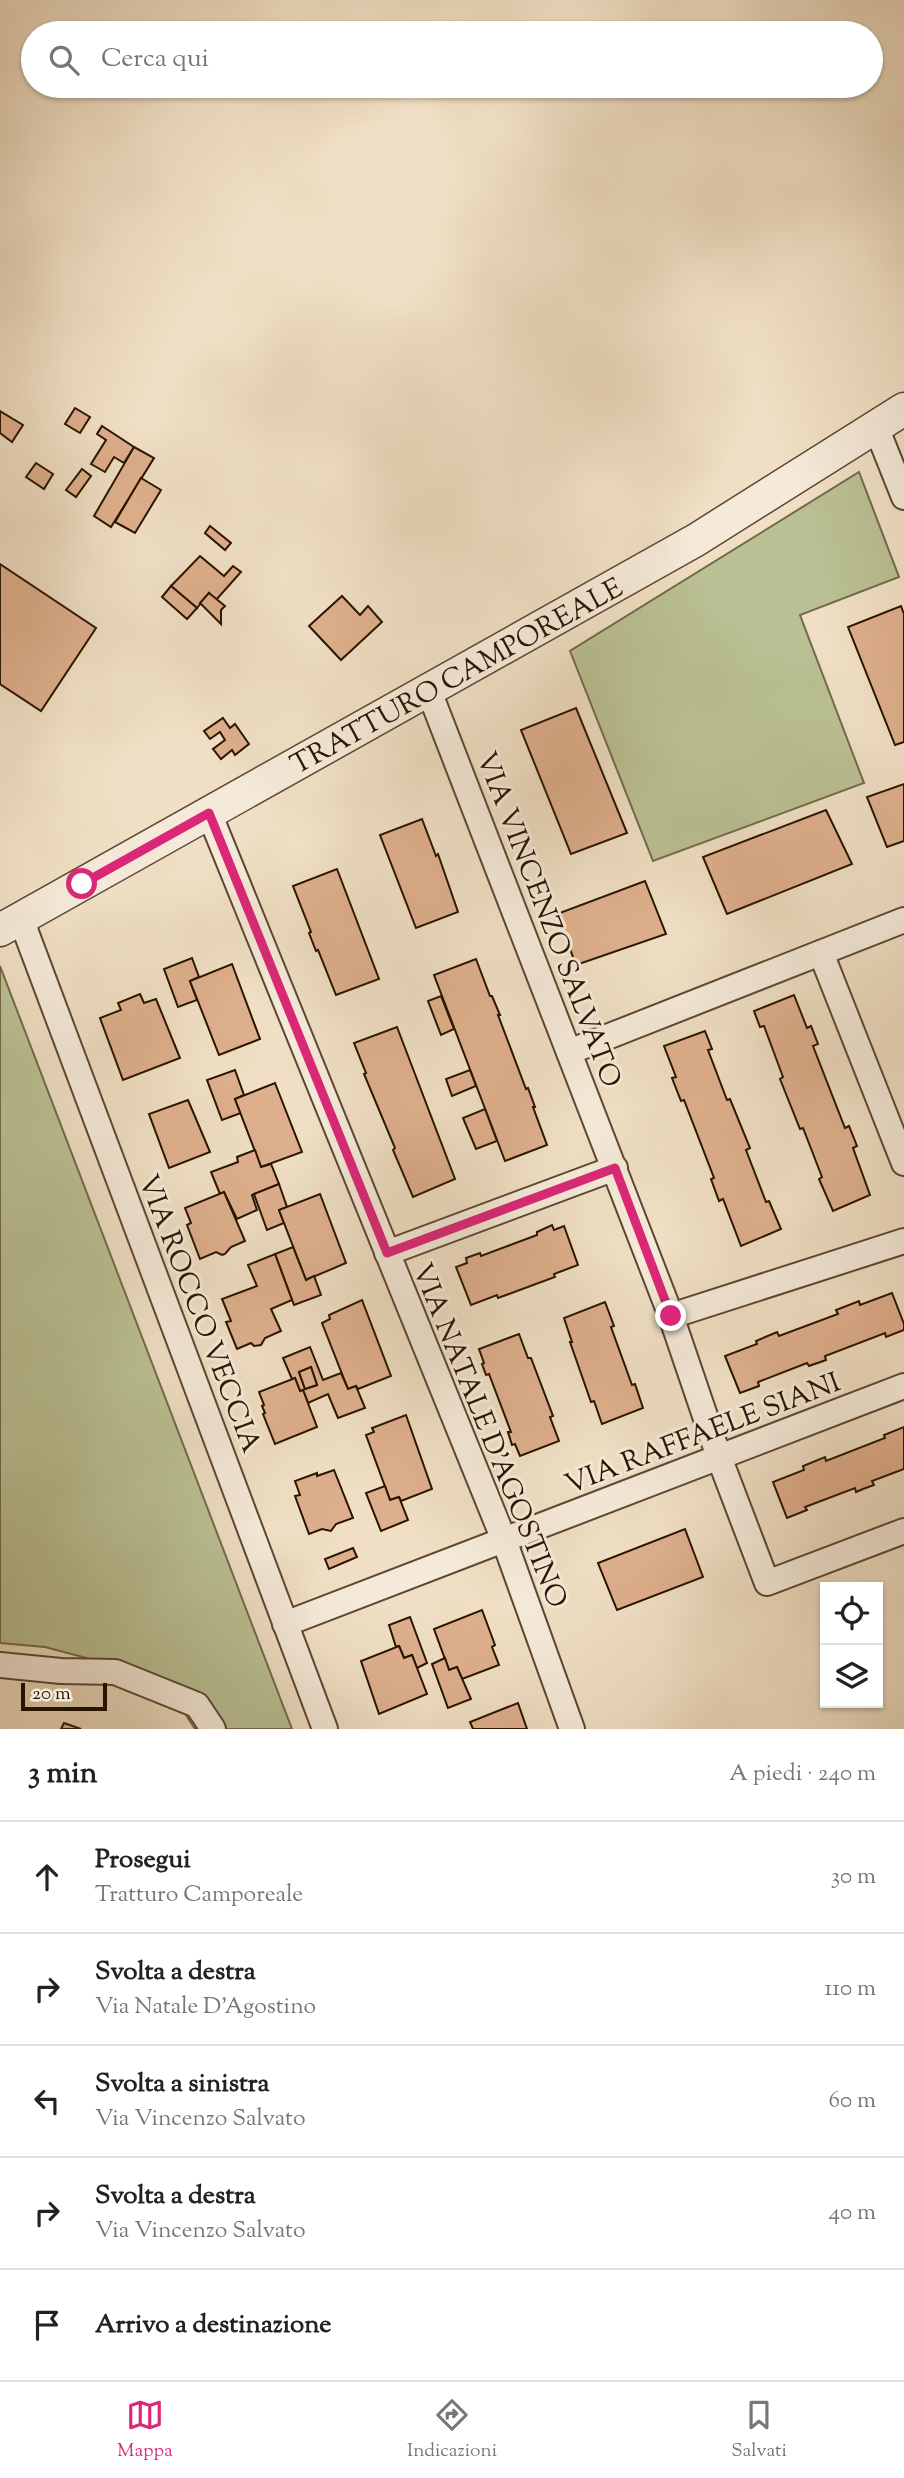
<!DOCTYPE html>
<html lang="it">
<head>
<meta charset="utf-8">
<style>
  body { margin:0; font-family:"Sorts Mill Goudy",serif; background:#f2f2f2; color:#222 }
  .controls { position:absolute; right:21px; bottom:21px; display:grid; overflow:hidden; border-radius:0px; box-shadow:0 2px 5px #0004 }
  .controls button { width:63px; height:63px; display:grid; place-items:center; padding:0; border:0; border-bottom:2px solid #e0e0e0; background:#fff; color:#222; font:35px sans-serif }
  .scale { position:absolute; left:21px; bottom:18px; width:86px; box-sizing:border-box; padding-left:7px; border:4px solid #291400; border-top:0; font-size:19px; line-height:24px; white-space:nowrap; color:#291400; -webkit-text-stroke:5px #f5ead9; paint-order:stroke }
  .stop { position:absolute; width:21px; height:21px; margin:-16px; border:5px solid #db2777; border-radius:50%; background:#fff }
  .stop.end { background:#db2777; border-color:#fff; box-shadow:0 2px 7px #0008 }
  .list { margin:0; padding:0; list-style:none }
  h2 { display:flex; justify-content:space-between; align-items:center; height:91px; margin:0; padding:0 28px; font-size:30px }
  h2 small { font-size:23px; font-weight:400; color:#767676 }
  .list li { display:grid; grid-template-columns:46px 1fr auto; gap:21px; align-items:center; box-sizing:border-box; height:112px; padding:0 28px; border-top:2px solid #e0e0e0 }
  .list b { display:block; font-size:26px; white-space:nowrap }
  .list p { margin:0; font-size:23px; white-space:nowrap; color:#767676 }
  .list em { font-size:23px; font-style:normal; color:#767676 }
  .icon { flex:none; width:38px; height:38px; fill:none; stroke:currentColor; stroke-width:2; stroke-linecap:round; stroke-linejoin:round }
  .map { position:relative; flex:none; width:904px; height:1729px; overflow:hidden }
  .search { position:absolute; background:#fff; box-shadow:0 2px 5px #0004; left:21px; right:21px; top:21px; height:77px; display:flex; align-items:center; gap:18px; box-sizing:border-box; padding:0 24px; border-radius:38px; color:#767676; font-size:26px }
  .sheet { height:651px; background:#fff }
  nav { display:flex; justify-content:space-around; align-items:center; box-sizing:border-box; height:98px; border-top:2px solid #e0e0e0; background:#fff; font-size:19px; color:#767676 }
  nav a { display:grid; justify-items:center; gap:4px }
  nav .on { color:#db2777 }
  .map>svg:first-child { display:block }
  .green { fill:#bac194; stroke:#726a4a; stroke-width:2 }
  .building { fill:#deaf8c; stroke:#291400; stroke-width:2; fill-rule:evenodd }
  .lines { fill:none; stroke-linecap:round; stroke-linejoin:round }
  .minor-casing { stroke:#5b4731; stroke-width:28 }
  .tertiary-casing { stroke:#5b4731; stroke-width:35 }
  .minor { stroke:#f5ead9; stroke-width:24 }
  .tertiary { stroke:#f5ead9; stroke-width:32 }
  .route { stroke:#db2777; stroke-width:9 }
  .labels { text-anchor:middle; stroke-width:6; stroke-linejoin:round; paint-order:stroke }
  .street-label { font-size:28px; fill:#291400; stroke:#f5ead9 }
</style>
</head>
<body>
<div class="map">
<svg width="904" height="1729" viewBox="0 0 904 1729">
  <rect width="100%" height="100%" fill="#f0dfc4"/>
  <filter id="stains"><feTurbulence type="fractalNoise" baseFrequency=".00286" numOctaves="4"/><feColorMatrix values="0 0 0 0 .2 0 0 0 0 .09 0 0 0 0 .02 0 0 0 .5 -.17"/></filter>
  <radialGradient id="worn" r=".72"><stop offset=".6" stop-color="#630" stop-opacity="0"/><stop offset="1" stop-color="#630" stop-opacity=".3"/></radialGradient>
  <g class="green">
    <path d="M859,472L899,577L800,615L864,783L653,861L570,651Z"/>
    <path d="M0,966L292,1729H195L162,1678L45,1647L0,1643Z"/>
  </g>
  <g class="building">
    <path d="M75,408L90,417L80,433L65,424Z"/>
    <path d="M0,411L23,425L12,442L0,433Z"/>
    <path d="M102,426L134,447L124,463L114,457L105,472L91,464L106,440L97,434Z"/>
    <path d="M134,447L154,458L111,527L94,516Z"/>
    <path d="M36,463L53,474L44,489L26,477Z"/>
    <path d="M82,469L91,476L76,497L66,490Z"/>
    <path d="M141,478L161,490L135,533L115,522Z"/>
    <path d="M210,526L231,543L225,550L205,533Z"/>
    <path d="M200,556L224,576L233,566L241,572L216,600L209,593L197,608L171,586Z"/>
    <path d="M0,564L96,628L41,711L0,684Z"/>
    <path d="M171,586L197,608L187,619L162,597Z"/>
    <path d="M209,593L225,606L221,610V624L200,603Z"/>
    <path d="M342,596L360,615L368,606L382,622L341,660L309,626Z"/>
    <path d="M901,606L904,614V742L895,745L848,627Z"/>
    <path d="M576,708L627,833L571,854L521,730Z"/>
    <path d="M223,718L230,728L235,724L249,744L235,755L232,750L221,759L213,749L225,740L220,732L210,739L204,731Z"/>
    <path d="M904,784V841L887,847L867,797Z"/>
    <path d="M826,810L852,864L727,914L703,857Z"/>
    <path d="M422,819L436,856L438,854L458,912L416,928L380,835Z"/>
    <path d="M337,869L379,979L336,995L318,950L316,951L309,933L311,932L293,886Z"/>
    <path d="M645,881L666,934L576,965L557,914Z"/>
    <path d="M192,958L199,977L190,981L197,1000L178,1007L164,969Z"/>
    <path d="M476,959L490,996H492L500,1015H498L526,1089L528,1088L535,1107H533L547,1145L505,1161L434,975Z"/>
    <path d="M232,964L260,1039L219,1055L190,981Z"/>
    <path d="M140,994L144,1003L156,999L180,1058L123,1080L100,1018L121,1010L118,1003Z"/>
    <path d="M794,995L807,1028L811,1026L818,1044L813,1046L845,1128L849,1126L857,1146L853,1148L870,1195L833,1211L819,1179L822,1177L803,1128L800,1129L780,1079L783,1077L764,1026L760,1027L754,1011Z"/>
    <path d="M441,996L454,1029L441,1035L428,1001Z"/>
    <path d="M397,1027L455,1179L413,1197L393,1150L395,1148L364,1074L366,1073L354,1043Z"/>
    <path d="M705,1031L712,1049L708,1050L727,1100L730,1099L750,1148L746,1150L766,1202L769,1201L781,1229L741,1246L723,1199L719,1201L711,1179L714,1178L684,1100L681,1101L672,1078L676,1077L664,1046Z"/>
    <path d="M235,1070L244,1095L235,1099L241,1113L222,1120L207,1080Z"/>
    <path d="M470,1070L476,1086L452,1096L446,1079Z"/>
    <path d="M275,1083L302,1152L261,1167L235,1099Z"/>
    <path d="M188,1100L210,1152L169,1168L149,1114Z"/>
    <path d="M485,1109L497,1141L476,1149L463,1118Z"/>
    <path d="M255,1150L261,1167L271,1164L279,1184L252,1195L257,1210L237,1219L224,1192L220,1194L211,1172L238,1162L237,1157Z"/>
    <path d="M279,1184L287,1207L279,1210L284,1223L267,1230L254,1194Z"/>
    <path d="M224,1192L245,1241L231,1247L225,1254L222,1255L216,1252L200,1259L187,1225L191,1223L185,1208Z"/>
    <path d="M320,1194L346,1263L306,1280L279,1210Z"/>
    <path d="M552,1225L554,1230L564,1226L578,1265L554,1274L555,1277L498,1298L497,1295L471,1305L456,1267L467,1263L466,1258L480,1253L481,1256L537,1235V1232Z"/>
    <path d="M293,1247L306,1280L314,1276L321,1295L294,1305L275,1254Z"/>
    <path d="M275,1254L292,1300L271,1309L281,1331L265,1338L261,1345L254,1346L251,1343L237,1349L226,1322L231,1321L222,1299L257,1286L248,1265Z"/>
    <path d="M892,1293L904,1324V1330L886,1337L885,1333L825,1356L826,1360L809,1366L807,1363L758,1382L759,1386L740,1393L725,1356L757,1344L756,1341L777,1332L779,1336L838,1314L836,1310L859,1301L860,1305Z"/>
    <path d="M362,1300L391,1376L358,1389L356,1386L348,1389L322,1323L330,1319L329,1315Z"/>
    <path d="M605,1302L614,1326L611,1327L632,1385L635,1384L643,1408L602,1424L594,1401L591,1402L570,1342H572L564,1318Z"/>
    <path d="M519,1334L528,1358H531L553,1416L550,1417L559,1441L520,1456L515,1444L512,1445L508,1432H511L489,1374L486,1375L482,1364L484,1363L479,1349Z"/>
    <path d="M310,1347L323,1380L341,1373L348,1389L356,1386L365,1408L338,1418L328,1394L308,1403L303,1390L300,1391L295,1378L292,1379L283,1358ZM311,1367L317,1385L305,1389L299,1372Z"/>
    <path d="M311,1367L317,1385L305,1389L299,1372Z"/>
    <path d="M295,1378L300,1391L303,1390L317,1427L275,1444L263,1414L265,1413L262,1406L264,1405L259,1392Z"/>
    <path d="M406,1415L432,1489L401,1501L399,1497L390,1500L366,1435L374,1432L372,1428Z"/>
    <path d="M904,1427V1469L872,1481L874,1485L863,1489L856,1492L855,1488L805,1507L807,1510L787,1518L773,1482L804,1470L803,1466L825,1457L826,1461L885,1438L884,1435Z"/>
    <path d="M334,1470L353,1518L336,1524L331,1531L322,1529L309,1534L295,1496L300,1495L295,1481L317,1473V1476Z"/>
    <path d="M385,1486L390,1500L399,1497L408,1520L381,1531L366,1493Z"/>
    <path d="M685,1529L703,1577L617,1610L598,1563Z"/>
    <path d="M353,1548L357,1557L329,1569L325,1559Z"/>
    <path d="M482,1610L495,1645L492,1647L499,1665L462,1679L457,1667L449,1670L434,1629Z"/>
    <path d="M410,1617L427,1663L417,1668L412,1655L404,1658L399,1646L396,1647L389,1625Z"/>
    <path d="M399,1646L404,1658L412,1655L427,1694L379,1714L361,1661Z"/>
    <path d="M445,1658L449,1670L457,1667L471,1699L448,1708L432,1664Z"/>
    <path d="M518,1703L527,1729H473L470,1722Z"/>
    <path d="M64,1723L81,1729H61Z"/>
  </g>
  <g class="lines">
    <g class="minor-casing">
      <g id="minor">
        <path d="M876,427L904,497"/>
        <path d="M429,691L671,1316L719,1457L767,1583L904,1531"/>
        <path d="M209,813L504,1540L572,1729"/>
        <path d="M21,919L325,1729"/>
        <path d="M821,953L904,1163"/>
        <path d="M569,1052L904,920"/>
        <path d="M387,1253L615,1168"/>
        <path d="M671,1316L904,1241"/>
        <path d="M285,1624L904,1386"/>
        <path d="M0,1665L61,1671L115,1672L197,1705L213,1729"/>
      </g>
    </g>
    <g class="tertiary-casing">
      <path id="tertiary" d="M0,930L696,540L904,409"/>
    </g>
    <use href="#minor" class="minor"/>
    <use href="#tertiary" class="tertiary"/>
  </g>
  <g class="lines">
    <path class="route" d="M82,884L209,813L387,1253L615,1168L671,1316"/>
  </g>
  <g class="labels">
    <g class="street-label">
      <text transform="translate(456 675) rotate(-29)" y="10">TRATTURO CAMPOREALE</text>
      <text transform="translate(550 919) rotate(69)" y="10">VIA VINCENZO SALVATO</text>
      <text transform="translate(201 1313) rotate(69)" y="10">VIA ROCCO VECCIA</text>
      <text transform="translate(702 1432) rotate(-21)" y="10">VIA RAFFAELE SIANI</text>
      <text transform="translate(491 1435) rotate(68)" y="10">VIA NATALE D'AGOSTINO</text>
    </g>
  </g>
  <rect width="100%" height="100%" filter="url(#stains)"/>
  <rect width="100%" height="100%" fill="url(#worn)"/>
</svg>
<div class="controls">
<button><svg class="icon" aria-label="locate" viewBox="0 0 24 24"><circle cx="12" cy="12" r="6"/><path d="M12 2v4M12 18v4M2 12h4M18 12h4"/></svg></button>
<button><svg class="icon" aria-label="layers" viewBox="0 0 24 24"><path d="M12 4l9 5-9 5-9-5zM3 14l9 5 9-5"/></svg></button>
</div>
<div class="scale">20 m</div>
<div class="stop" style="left:82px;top:884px"></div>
<div class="stop end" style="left:671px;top:1316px"></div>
<div class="search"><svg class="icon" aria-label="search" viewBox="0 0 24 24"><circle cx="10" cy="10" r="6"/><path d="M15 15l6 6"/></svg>Cerca qui</div>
</div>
<section class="sheet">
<h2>3 min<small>A piedi · 240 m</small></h2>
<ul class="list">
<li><svg class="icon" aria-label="ahead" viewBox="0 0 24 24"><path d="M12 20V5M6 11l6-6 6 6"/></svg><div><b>Prosegui</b><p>Tratturo Camporeale</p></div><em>30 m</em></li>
<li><svg class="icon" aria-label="right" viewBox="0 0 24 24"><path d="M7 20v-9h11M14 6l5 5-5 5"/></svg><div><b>Svolta a destra</b><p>Via Natale D'Agostino</p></div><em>110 m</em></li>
<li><svg class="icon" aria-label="left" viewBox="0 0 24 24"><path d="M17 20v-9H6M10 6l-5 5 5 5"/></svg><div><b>Svolta a sinistra</b><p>Via Vincenzo Salvato</p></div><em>60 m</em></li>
<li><svg class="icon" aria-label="right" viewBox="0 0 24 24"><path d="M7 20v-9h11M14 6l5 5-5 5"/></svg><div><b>Svolta a destra</b><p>Via Vincenzo Salvato</p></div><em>40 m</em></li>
<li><svg class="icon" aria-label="arrive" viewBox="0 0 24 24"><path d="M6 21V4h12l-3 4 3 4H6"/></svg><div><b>Arrivo a destinazione</b></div></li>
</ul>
</section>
<nav>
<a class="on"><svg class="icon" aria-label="map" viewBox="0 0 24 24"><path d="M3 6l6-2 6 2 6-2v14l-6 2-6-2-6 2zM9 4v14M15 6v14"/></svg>Mappa</a>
<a><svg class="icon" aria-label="directions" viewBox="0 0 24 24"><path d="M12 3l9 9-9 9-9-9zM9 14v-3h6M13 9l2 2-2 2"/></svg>Indicazioni</a>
<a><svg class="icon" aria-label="saved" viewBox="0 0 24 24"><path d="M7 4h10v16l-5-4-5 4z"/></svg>Salvati</a>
</nav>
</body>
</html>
